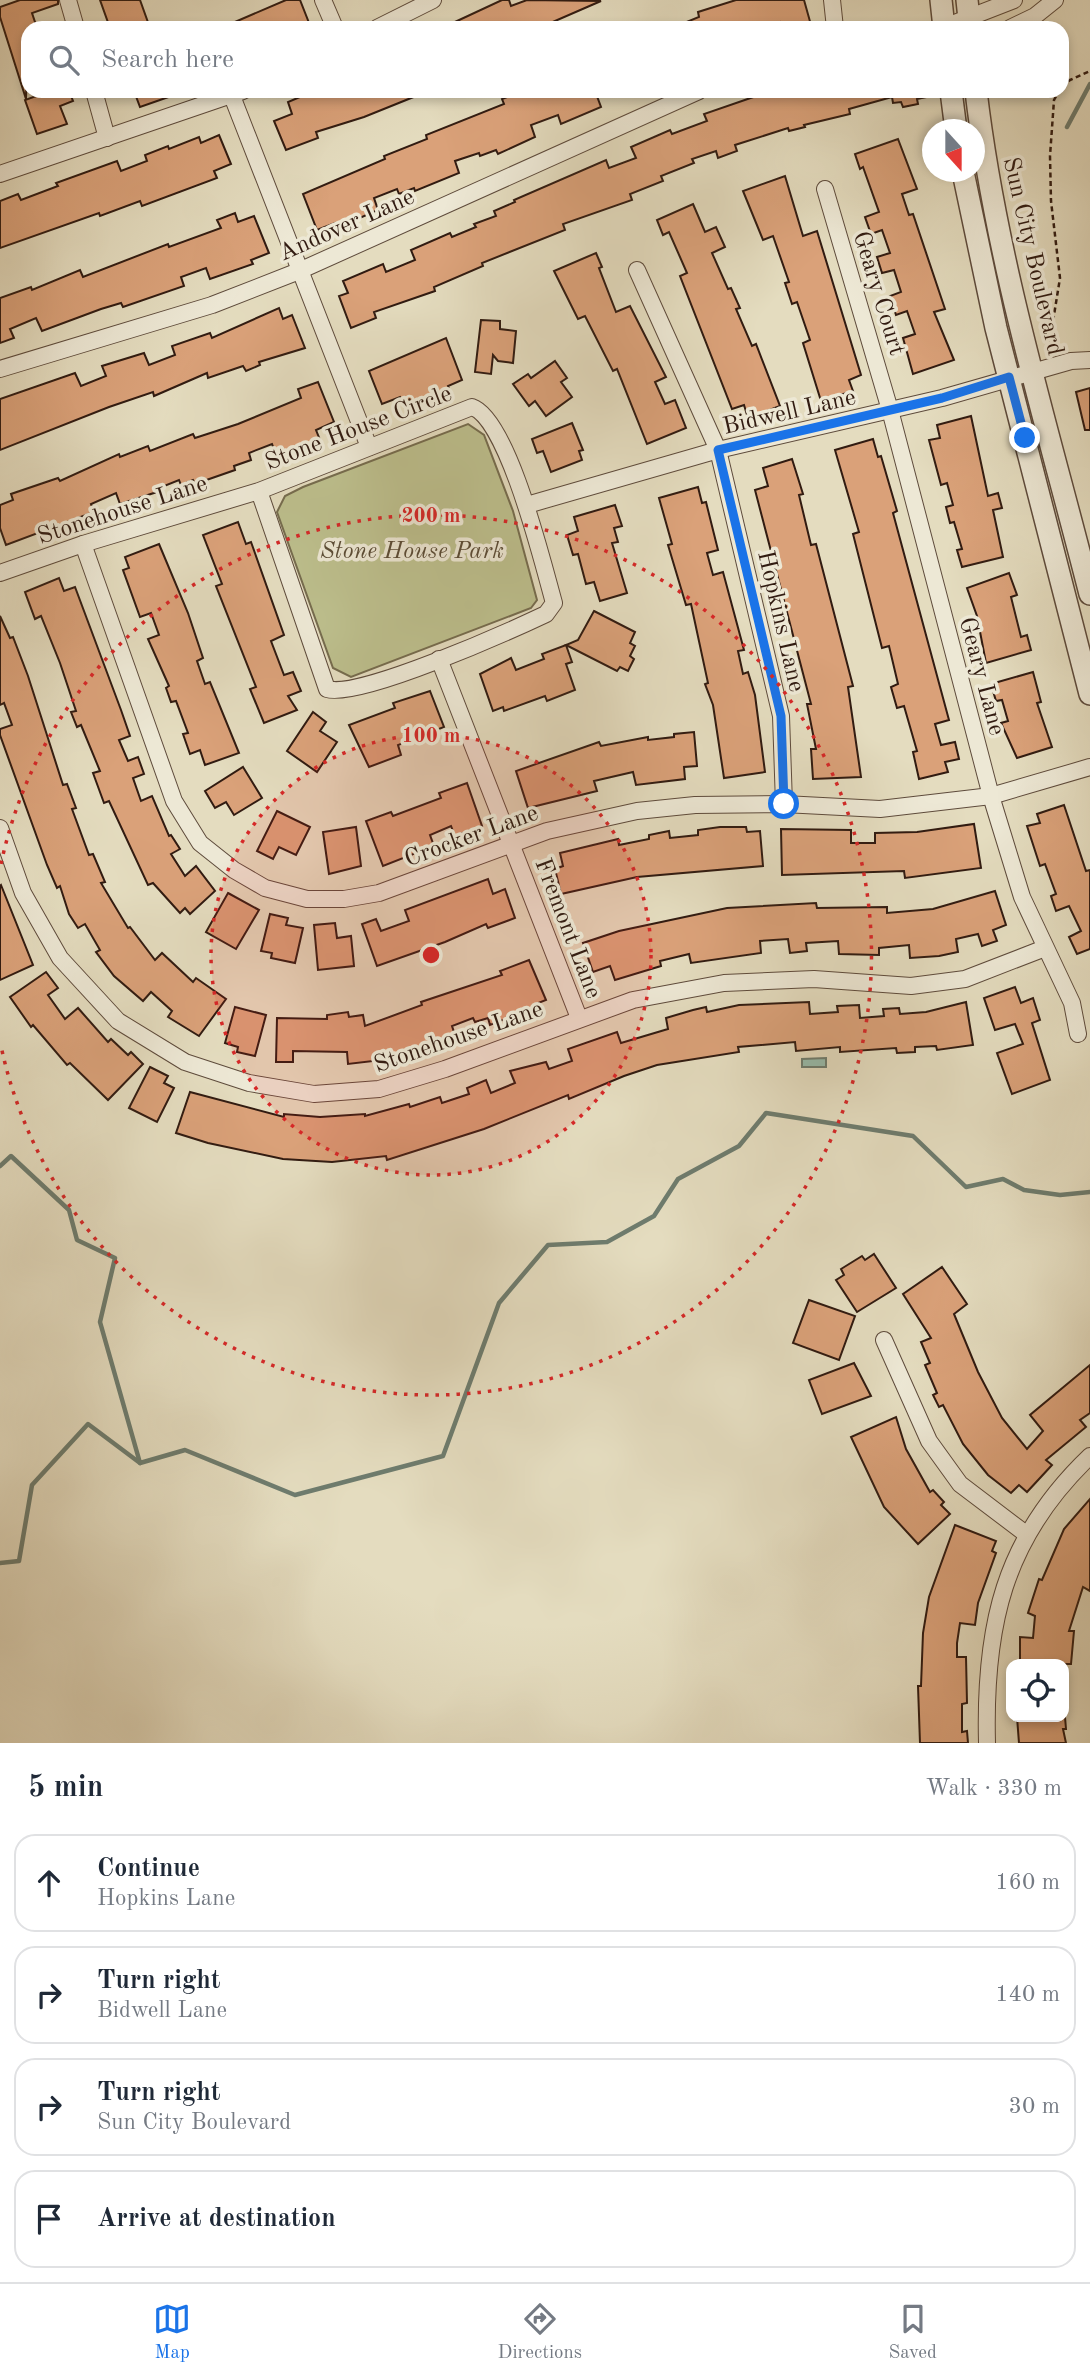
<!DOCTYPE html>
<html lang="en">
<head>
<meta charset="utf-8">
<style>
  body { margin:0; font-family:"Old Standard TT",serif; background:#f6f6f7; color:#1f2937 }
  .controls { position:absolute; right:21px; bottom:21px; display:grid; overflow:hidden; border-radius:14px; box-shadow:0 4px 10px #0003 }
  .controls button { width:63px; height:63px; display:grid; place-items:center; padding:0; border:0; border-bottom:2px solid #e0e1e3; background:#fff; color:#1f2937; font:35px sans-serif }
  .compass { position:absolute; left:922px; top:119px; width:63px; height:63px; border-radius:50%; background:#fff; box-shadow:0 4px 10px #0003; rotate:159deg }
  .stop { position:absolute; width:21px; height:21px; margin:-16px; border:5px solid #1a73e8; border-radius:50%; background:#fff }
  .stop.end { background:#1a73e8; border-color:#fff; box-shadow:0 2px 7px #0008 }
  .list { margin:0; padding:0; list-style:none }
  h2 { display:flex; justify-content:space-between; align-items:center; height:91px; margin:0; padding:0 28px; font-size:30px }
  h2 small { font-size:23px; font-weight:400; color:#747a83 }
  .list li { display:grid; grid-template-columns:46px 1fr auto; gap:21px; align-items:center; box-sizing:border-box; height:98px; margin:0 14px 14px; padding:0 14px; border:2px solid #e0e1e3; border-radius:21px }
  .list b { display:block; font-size:26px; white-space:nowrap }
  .list p { margin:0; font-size:23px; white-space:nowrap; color:#747a83 }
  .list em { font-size:23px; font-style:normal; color:#747a83 }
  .icon { flex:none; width:38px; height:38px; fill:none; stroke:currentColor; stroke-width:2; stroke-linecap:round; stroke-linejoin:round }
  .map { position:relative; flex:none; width:1090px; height:1743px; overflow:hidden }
  .search { position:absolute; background:#fff; box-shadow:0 4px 10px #0003; left:21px; right:21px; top:21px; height:77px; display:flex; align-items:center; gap:18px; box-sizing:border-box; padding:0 24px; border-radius:21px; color:#747a83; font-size:26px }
  .sheet { height:539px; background:#fff }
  nav { display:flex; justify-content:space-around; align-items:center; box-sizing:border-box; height:98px; border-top:2px solid #e0e1e3; background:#fff; font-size:19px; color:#747a83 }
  nav a { display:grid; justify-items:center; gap:4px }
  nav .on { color:#1a73e8 }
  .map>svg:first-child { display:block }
  .green { fill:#bcbe8c; stroke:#766c4e; stroke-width:2 }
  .water { fill:#97bcac; stroke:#6e7c6e; stroke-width:2 }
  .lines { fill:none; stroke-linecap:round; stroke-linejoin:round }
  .stream { stroke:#6e7c6e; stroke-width:4.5 }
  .building { fill:#daa179; stroke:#311b11; stroke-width:2 }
  .minor-casing { stroke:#5e4b3c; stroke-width:18 }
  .tertiary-casing { stroke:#5e4b3c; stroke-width:24 }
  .path { stroke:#311b11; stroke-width:2.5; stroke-dasharray:5 3.5; stroke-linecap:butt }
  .minor { stroke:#ede8d5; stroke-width:16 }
  .tertiary { stroke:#ede8d5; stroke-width:21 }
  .route { stroke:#1a73e8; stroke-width:9 }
  .ring { fill:none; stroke:#d62828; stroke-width:3.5; stroke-dasharray:3.5 7 }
  .labels { text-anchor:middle; stroke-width:7; stroke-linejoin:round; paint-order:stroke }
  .street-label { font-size:24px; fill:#311b11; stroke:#ede8d5 }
  .park-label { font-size:24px; font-style:italic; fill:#5b4c36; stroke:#ede8d5 }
  .centre { fill:#d62828; stroke:#ede8d5; stroke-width:3.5 }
  .ring-label { font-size:21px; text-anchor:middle; font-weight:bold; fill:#d62828; stroke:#ede8d5; stroke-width:7; stroke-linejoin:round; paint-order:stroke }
</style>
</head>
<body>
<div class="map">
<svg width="1090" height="1743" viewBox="0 0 1090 1743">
  <rect width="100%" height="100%" fill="#e4dcbf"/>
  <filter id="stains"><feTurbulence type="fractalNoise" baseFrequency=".00286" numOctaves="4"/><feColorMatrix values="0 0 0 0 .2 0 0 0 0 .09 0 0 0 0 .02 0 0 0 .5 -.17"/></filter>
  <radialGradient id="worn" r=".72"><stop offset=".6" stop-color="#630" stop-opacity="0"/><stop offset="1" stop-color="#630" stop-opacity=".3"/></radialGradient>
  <path class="green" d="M468,424L484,435L513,511L537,600L531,608L351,677L333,668L277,512L285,496L303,487Z"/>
  <path class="water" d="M826,1058V1067H802V1059Z"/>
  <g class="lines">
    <g class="stream">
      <path d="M1067,127L1090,84"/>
      <path d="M0,1166L11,1156L69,1210L77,1240L115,1258L100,1322L140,1463L185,1450L295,1495L443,1456L499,1303L548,1245L607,1242L654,1216L678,1179L739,1146L766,1113L913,1136L966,1187L1003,1179L1024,1190L1060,1195L1090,1192"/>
      <path d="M0,1563L19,1561L32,1485L88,1424L140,1463"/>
    </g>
  </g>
  <g class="building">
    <path d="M20,0H58V4L32,13L37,28H28L26,99L0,17V7Z"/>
    <path d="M100,0H140L150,28H110Z"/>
    <path d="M286,0H300L311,28H221Z"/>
    <path d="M502,0H509L511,6L527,0L601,1L539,28H442Z"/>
    <path d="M736,0H804L811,25L781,28L780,22L764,28H672L699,17L698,12Z"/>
    <path d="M50,91H69L73,101L60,106L67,124L37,134L25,100Z"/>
    <path d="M134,91H180V93L140,107Z"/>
    <path d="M314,91H426V92L364,117L316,132L318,138L286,150L274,121L292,114L288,102Z"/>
    <path d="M523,91H595L601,107L561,124L558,115L531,125L535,137L498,154L496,150L480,156L479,153L455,161L459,173L415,191L414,188L399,194L397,189L374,198L378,210L337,228L335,223L317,230L303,194L385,159L384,156L427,139L426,135L504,104L502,99Z"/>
    <path d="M771,91H927V97L917,99L918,104L903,107L901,102L893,103L892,97L849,109L850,114L804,125L805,127L789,131L788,128L735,145L737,151L718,158L716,151L692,159L694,163L661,176L663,181L630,194L632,200L563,224L565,230L482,263L483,266L434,287L435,291L374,312L376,318L351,328L339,296L348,293L343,281L383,264L386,272L415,260L411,250L450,233L452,237L476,227L474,224L496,216L494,211L515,202L514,200L606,160L609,168L636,158L631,147L670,130L672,134L707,121L704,114Z"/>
    <path d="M219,135L231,164L214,171L217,178L142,206L140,201L100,216L99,213L0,248V201L18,194L21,200L58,186L56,183L117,161L121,171L147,161L145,155L168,146L169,149L199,137L201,143Z"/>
    <path d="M898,139L917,189L902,194L909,215L913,214L945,309L934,312L954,360L913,374L903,338L915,334L907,311L896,315L890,296L901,292L894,270L882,273L877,257L890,253L882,230L871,234L865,217L879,212L863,167L860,169L855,154Z"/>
    <path d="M785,176L803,236L817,231L861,375L849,380L853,391L821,401L803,343L810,340L797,302L792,304L785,283L789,282L773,236L763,240L743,191Z"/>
    <path d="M693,204L705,232L716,227L725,247L712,253L728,289L731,288L740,308L736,309L752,346L756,344L780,406L748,418L744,405L732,409L680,276L687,273L669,232L663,235L657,220Z"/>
    <path d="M235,213L238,222L254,216L269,253L251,260L253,264L210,279L206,268L181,277L184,286L123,307L121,303L101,309L42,331L36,318L10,329L14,338L0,343V298L31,287L32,290L80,270L83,277L168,244L169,247L221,228L217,220Z"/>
    <path d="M596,253L602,267L599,268L616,312L630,306L666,377L655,382L665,404L675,400L686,428L647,444L617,369L613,371L585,316L578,319L554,271Z"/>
    <path d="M279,308L283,319L292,315L305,348L259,362L260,365L246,371L243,366L208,378L207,373L154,396L153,392L109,407L0,450V399L75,373L81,386L106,376L102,366L144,353L149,365L175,355L172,346L210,333L212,338Z"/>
    <path d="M481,320L500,321V329L516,331L513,363L498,361L493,355L491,374L475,372Z"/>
    <path d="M446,338L462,380L448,386L449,389L404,407L400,397L382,404L369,371Z"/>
    <path d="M555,361L567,378L561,382L572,397L546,416L535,401L529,406L513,384L528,374L531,378Z"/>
    <path d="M318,382L334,422L316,430L320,440L277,457L272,444L249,453L251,460L234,466L235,470L195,484L193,480L181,485L179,480L159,488L160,491L120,504L116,493L91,504L94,512L6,545L0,528V505L13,500L11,494L58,478L60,481L119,454L120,457L148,446L150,451L193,434L195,438L238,424L301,398L298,389Z"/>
    <path d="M1090,388V430H1085L1076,392Z"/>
    <path d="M971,416L988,496L998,493L1002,508L993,510L1003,557L962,567L957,550L962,549L954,522L950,523L946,507L953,505L947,483L941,485L929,440L940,438L937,425Z"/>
    <path d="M572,423L583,450L579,451L582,460L551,472L543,451L537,453L532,439Z"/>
    <path d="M873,439L878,457L881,456L897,511L893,513L949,720L935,724L941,745L955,742L959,759L945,762L948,772L919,779L913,752L917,751L904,706L897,708L891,687L898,684L889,646L882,648L853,534L859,532L835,450Z"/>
    <path d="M792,459L803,494L799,495L811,545L816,544L853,686L848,687L861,777L813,779L811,749H816L807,704H811L755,490L768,486L763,468Z"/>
    <path d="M698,487L702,503L706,502L718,550L707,553L713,575L723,572L744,650L738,651L743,674L748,672L755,695L765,772L724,778L713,705L705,684L708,683L691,604L686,605L668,545L672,544L659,498Z"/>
    <path d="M615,505L622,526L614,528L618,542L612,543L627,593L600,601L594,582L586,584L578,554L573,555L567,535L578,531L574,517Z"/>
    <path d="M238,522L246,544L251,542L284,635L271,641L284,675L293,672L301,691L288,696L297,710L264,723L250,689L256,687L216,586L222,584L203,535Z"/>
    <path d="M159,544L188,613L203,658L197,661L205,684L210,682L239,753L205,765L200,750L190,754L183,734L188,733L176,701L171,702L166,688L169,686L148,639L159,635L151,613L140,617L123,570L129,568L125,557Z"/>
    <path d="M1009,573L1017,595L1011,597L1021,637L1027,635L1031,650L986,663L977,616L967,588Z"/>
    <path d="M59,578L64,591L75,587L121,710L130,736L119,740L128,761L138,757L144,774L133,778L141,801L152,796L169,836L171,835L180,849L171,854L185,876L196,866L215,891L190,914L185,908L180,913L153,883L148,885L109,801L104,803L93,773L100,771L81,725L77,727L71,712L76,711L60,663L41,616L35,619L25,592Z"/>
    <path d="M594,611L635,632L630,643L635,646L630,656L634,659L628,671L620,667L617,671L566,645L578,640Z"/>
    <path d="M0,616L10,638L13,637L28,676L63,785L67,784L76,808L72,809L89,855L93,854L105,882L101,883L128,928L130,927L155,960L162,953L193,982L196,978L226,999L199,1036L168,1017L172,1011L151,992L143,1001L114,976L96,952L100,950L85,924L78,928L69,914L60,886L57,888L47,865L0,735V729L12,725L4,703L0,705Z"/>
    <path d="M566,645L572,662L566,664L575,690L547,701L545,696L504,711L503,707L493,711L480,674L511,658L516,670L544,659L542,654Z"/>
    <path d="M1033,672L1041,702L1037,703L1052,747L1017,758L1001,723L1008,721L1002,700L996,701L991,684Z"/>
    <path d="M430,691L444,727L398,745L401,755L369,767L349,725L395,708L393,703Z"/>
    <path d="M313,712L326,722L320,731L337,742L317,772L287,751Z"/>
    <path d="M694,732L697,766L684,767L685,779L636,785L633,772L594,781L597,791L528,808L516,771L599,742L601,746L648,737V740L674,737V734Z"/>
    <path d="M243,767L262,798L234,815L226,802L215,808L205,791Z"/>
    <path d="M467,783L482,826L455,836L451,826L430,835L434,846L383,866L366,821L391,812L393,816L441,798L439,793Z"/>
    <path d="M1064,805L1086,871L1090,870V949L1077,954L1069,937L1081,931L1069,906L1056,911L1051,896L1056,894L1045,864L1040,866L1027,826L1040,823L1037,814Z"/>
    <path d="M277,811L310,827L296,855L279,847L273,859L257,851Z"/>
    <path d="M974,824L981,868L905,878L904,871L782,875L781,829L851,830V843H875V833L917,832Z"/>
    <path d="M356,827L361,866L329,874L323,832Z"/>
    <path d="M720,827H746L747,832L760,831L763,866L637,877L561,894L555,869L563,866L560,853L618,839L619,845L649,839V835L669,831L670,838L698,835V830Z"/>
    <path d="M488,879L493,894L505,889L515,918L488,928L486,924L445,942L377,966L362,924L376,919L381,931L409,921L405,910Z"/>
    <path d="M1,885L33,965L0,980V886Z"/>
    <path d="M995,891L1006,925L993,930L997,941L982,946L978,934L956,939L958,952L939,956L910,958L909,945L879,948V955L839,954L838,941L806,943L807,951L790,953L788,939L760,941L761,953L691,963L689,954L660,961L661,966L615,980L610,966L593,972L583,943L619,931L727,908L816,903L817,908L887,907V913L933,909Z"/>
    <path d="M228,893L259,910L236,949L206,932Z"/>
    <path d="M270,914L288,918L286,925L303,928L295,963L271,958L272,953L261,951Z"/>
    <path d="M335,923L337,938L351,936L354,966L318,970L314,925Z"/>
    <path d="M529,960L546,1000L533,1005L534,1008L490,1025L488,1018L475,1022L473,1018L452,1026L456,1038L390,1059L348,1064L347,1052L293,1051V1062H276L277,1018L327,1019V1015L348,1012L349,1017L363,1015L365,1026L422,1005L421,1002L502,975L500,971Z"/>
    <path d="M46,972L58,988L48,995L65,1019L78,1008L108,1042L111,1039L128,1055L131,1052L143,1064L108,1100L70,1063L67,1065L33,1025L31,1027L10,997Z"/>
    <path d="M1015,987L1021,1003L1033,998L1040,1020L1032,1023L1050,1080L1012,1094L997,1053L1023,1044L1015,1024L995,1030L984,998Z"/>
    <path d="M809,1002L810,1014L838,1012L837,1006L859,1005L860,1018L884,1016L883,1009L899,1008L900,1014L926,1012L966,1002L973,1045L937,1050L936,1046L915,1047V1052L897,1053L896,1048L840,1052V1047L796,1051L795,1042L738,1047L739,1052L657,1065L624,1076L569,1099L568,1095L484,1129L387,1160L386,1156L332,1162L283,1159L208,1143L176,1133L190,1092L284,1117V1114L320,1117L365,1114V1116L409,1104L410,1107L440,1097L442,1103L469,1094L467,1088L486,1080L491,1093L515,1083L510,1071L546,1062L549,1069L572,1061L568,1049L617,1032L621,1043L668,1029L666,1018L693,1010L706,1007L707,1012L739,1005Z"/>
    <path d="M235,1007L266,1015L255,1056L237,1052L238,1047L225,1043Z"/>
    <path d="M150,1067L168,1076L164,1083L174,1088L157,1122L129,1108Z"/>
    <path d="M874,1254L896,1288L857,1312L836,1280L844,1275L841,1269L862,1256L865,1260Z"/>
    <path d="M942,1267L967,1304L954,1314L978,1372L1002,1418L1027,1449L1043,1431L1030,1415L1090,1365V1413L1080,1420L1086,1427L1046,1460L1052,1465L1027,1492L1019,1485L1011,1493L988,1475L963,1444L943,1405L939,1407L933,1395L937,1393L925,1365L930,1363L921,1342L931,1338L903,1294Z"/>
    <path d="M809,1300L855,1316L839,1360L793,1343Z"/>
    <path d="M854,1363L871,1396L822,1414L809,1380Z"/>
    <path d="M896,1417L906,1449L930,1492L933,1490L944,1502L941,1505L950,1514L918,1544L884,1507L851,1437Z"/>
    <path d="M1090,1499V1591L1083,1587L1069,1631H1074L1071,1664H1020V1637L1033,1638L1035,1616L1028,1613L1039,1579L1042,1580L1064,1529Z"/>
    <path d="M955,1525L996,1541L992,1551L996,1553L978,1603L975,1625L960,1623L957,1643V1657H966L967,1703L962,1704V1732L967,1731L968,1743H920L918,1686H921L923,1633L929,1597Z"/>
    <path d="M1017,1717H1065L1066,1729H1063L1066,1743H1019Z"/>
  </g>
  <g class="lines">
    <g class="minor-casing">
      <g id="minor">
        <path d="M68,0L76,28"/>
        <path d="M323,0L335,28"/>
        <path d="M832,0L835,28"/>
        <path d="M377,28L433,0"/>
        <path d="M942,28L1014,0"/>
        <path d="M1010,28L1035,16L1055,0"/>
        <path d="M94,91L107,138"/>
        <path d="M232,96L369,447"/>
        <path d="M0,174L243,91"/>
        <path d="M825,189L890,410L991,796L1022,897L1072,1003L1078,1034"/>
        <path d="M637,270L718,450L781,716L784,804"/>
        <path d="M0,369L212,305L299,271L699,91"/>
        <path d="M527,505L718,450L942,398L1071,361L1090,360"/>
        <path d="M83,544L174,801L200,843L234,870L265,888L307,899H344L379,893L547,831L637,811L695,805L784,804L880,809L991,796L1090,767"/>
        <path d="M0,573L83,544L259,491L472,407C508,419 543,564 554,603L546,614C510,631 359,699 327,689L259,491"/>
        <path d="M439,659L579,1018"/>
        <path d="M0,828L23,893L60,958L118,1021L185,1062L249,1083L314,1094L379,1089L445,1069L633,1000L724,983L814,979L911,986L965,979L1045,948"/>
        <path d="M884,1340L929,1441L960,1484L1026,1534"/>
        <path d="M987,1743C984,1627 1003,1539 1090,1456"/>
      </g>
    </g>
    <g class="tertiary-casing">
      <g id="tertiary">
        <path d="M941,0L944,28"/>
        <path d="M967,0L970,28"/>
        <path d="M951,91L956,130"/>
        <path d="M976,91C996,262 1048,428 1090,594"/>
        <path d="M963,172L996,328L1090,694"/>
      </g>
    </g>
    <g class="path">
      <path d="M1062,87L1070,80L1090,71"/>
      <path d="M1049,346L1060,278L1051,201L1050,156L1054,100L1059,91"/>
    </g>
    <use href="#minor" class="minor"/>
    <use href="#tertiary" class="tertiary"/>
  </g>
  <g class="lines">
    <path class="route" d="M784,804L781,716L718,450L942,398L1009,377L1025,438"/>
  </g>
  <circle cx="431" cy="955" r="220" fill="#d62828" fill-opacity=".12"/>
  <g class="ring">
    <circle cx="431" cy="955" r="220"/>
    <path d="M1 864A440 440 0 1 1 1 1046"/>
  </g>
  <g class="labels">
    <g class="street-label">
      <text transform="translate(346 224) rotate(-24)" y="8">Andover Lane</text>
      <text transform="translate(1034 256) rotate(77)" y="8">Sun City Boulevard</text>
      <text transform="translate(880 293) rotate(73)" y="8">Geary Court</text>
      <text transform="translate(789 411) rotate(-13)" y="8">Bidwell Lane</text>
      <text transform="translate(358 427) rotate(-21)" y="8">Stone House Circle</text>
      <text transform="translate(122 509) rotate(-18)" y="8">Stonehouse Lane</text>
      <text transform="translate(782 621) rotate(77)" y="8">Hopkins Lane</text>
      <text transform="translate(983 676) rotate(75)" y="8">Geary Lane</text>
      <text transform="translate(471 835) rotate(-20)" y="8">Crocker Lane</text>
      <text transform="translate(569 928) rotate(69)" y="8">Fremont Lane</text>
      <text transform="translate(458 1036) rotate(-19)" y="8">Stonehouse Lane</text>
    </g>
    <g class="park-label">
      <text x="412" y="558">Stone House Park</text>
    </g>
  </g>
  <circle cx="431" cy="955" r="10" class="centre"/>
  <g class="ring-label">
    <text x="431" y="522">200 m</text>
    <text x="431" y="742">100 m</text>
  </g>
  <rect width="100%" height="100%" filter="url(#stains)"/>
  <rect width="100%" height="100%" fill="url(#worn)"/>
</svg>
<div class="controls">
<button><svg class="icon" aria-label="locate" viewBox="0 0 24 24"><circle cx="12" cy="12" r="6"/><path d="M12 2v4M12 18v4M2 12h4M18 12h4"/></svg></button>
</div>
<svg class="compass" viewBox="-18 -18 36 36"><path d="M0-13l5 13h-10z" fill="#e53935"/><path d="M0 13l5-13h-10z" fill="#747a83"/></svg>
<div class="stop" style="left:784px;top:804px"></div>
<div class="stop end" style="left:1025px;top:438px"></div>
<div class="search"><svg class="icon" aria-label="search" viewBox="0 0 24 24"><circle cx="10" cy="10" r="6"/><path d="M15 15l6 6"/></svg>Search here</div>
</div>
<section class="sheet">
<h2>5 min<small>Walk · 330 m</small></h2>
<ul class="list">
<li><svg class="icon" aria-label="ahead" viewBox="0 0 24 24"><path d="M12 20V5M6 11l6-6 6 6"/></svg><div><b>Continue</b><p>Hopkins Lane</p></div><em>160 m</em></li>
<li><svg class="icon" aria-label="right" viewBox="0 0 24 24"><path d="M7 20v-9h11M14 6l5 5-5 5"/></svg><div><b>Turn right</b><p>Bidwell Lane</p></div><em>140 m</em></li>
<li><svg class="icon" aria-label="right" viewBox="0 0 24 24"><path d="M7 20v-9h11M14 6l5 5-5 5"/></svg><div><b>Turn right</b><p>Sun City Boulevard</p></div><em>30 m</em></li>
<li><svg class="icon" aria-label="arrive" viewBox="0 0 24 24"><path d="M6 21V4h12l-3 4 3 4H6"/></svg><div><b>Arrive at destination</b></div></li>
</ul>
</section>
<nav>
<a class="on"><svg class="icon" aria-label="map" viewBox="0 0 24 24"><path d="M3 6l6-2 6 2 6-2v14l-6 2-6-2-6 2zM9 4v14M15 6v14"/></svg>Map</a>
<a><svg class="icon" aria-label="directions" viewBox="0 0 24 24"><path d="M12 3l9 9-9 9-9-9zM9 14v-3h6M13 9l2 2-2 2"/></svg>Directions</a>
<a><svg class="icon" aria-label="saved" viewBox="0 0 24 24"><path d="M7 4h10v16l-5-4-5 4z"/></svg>Saved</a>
</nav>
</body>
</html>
